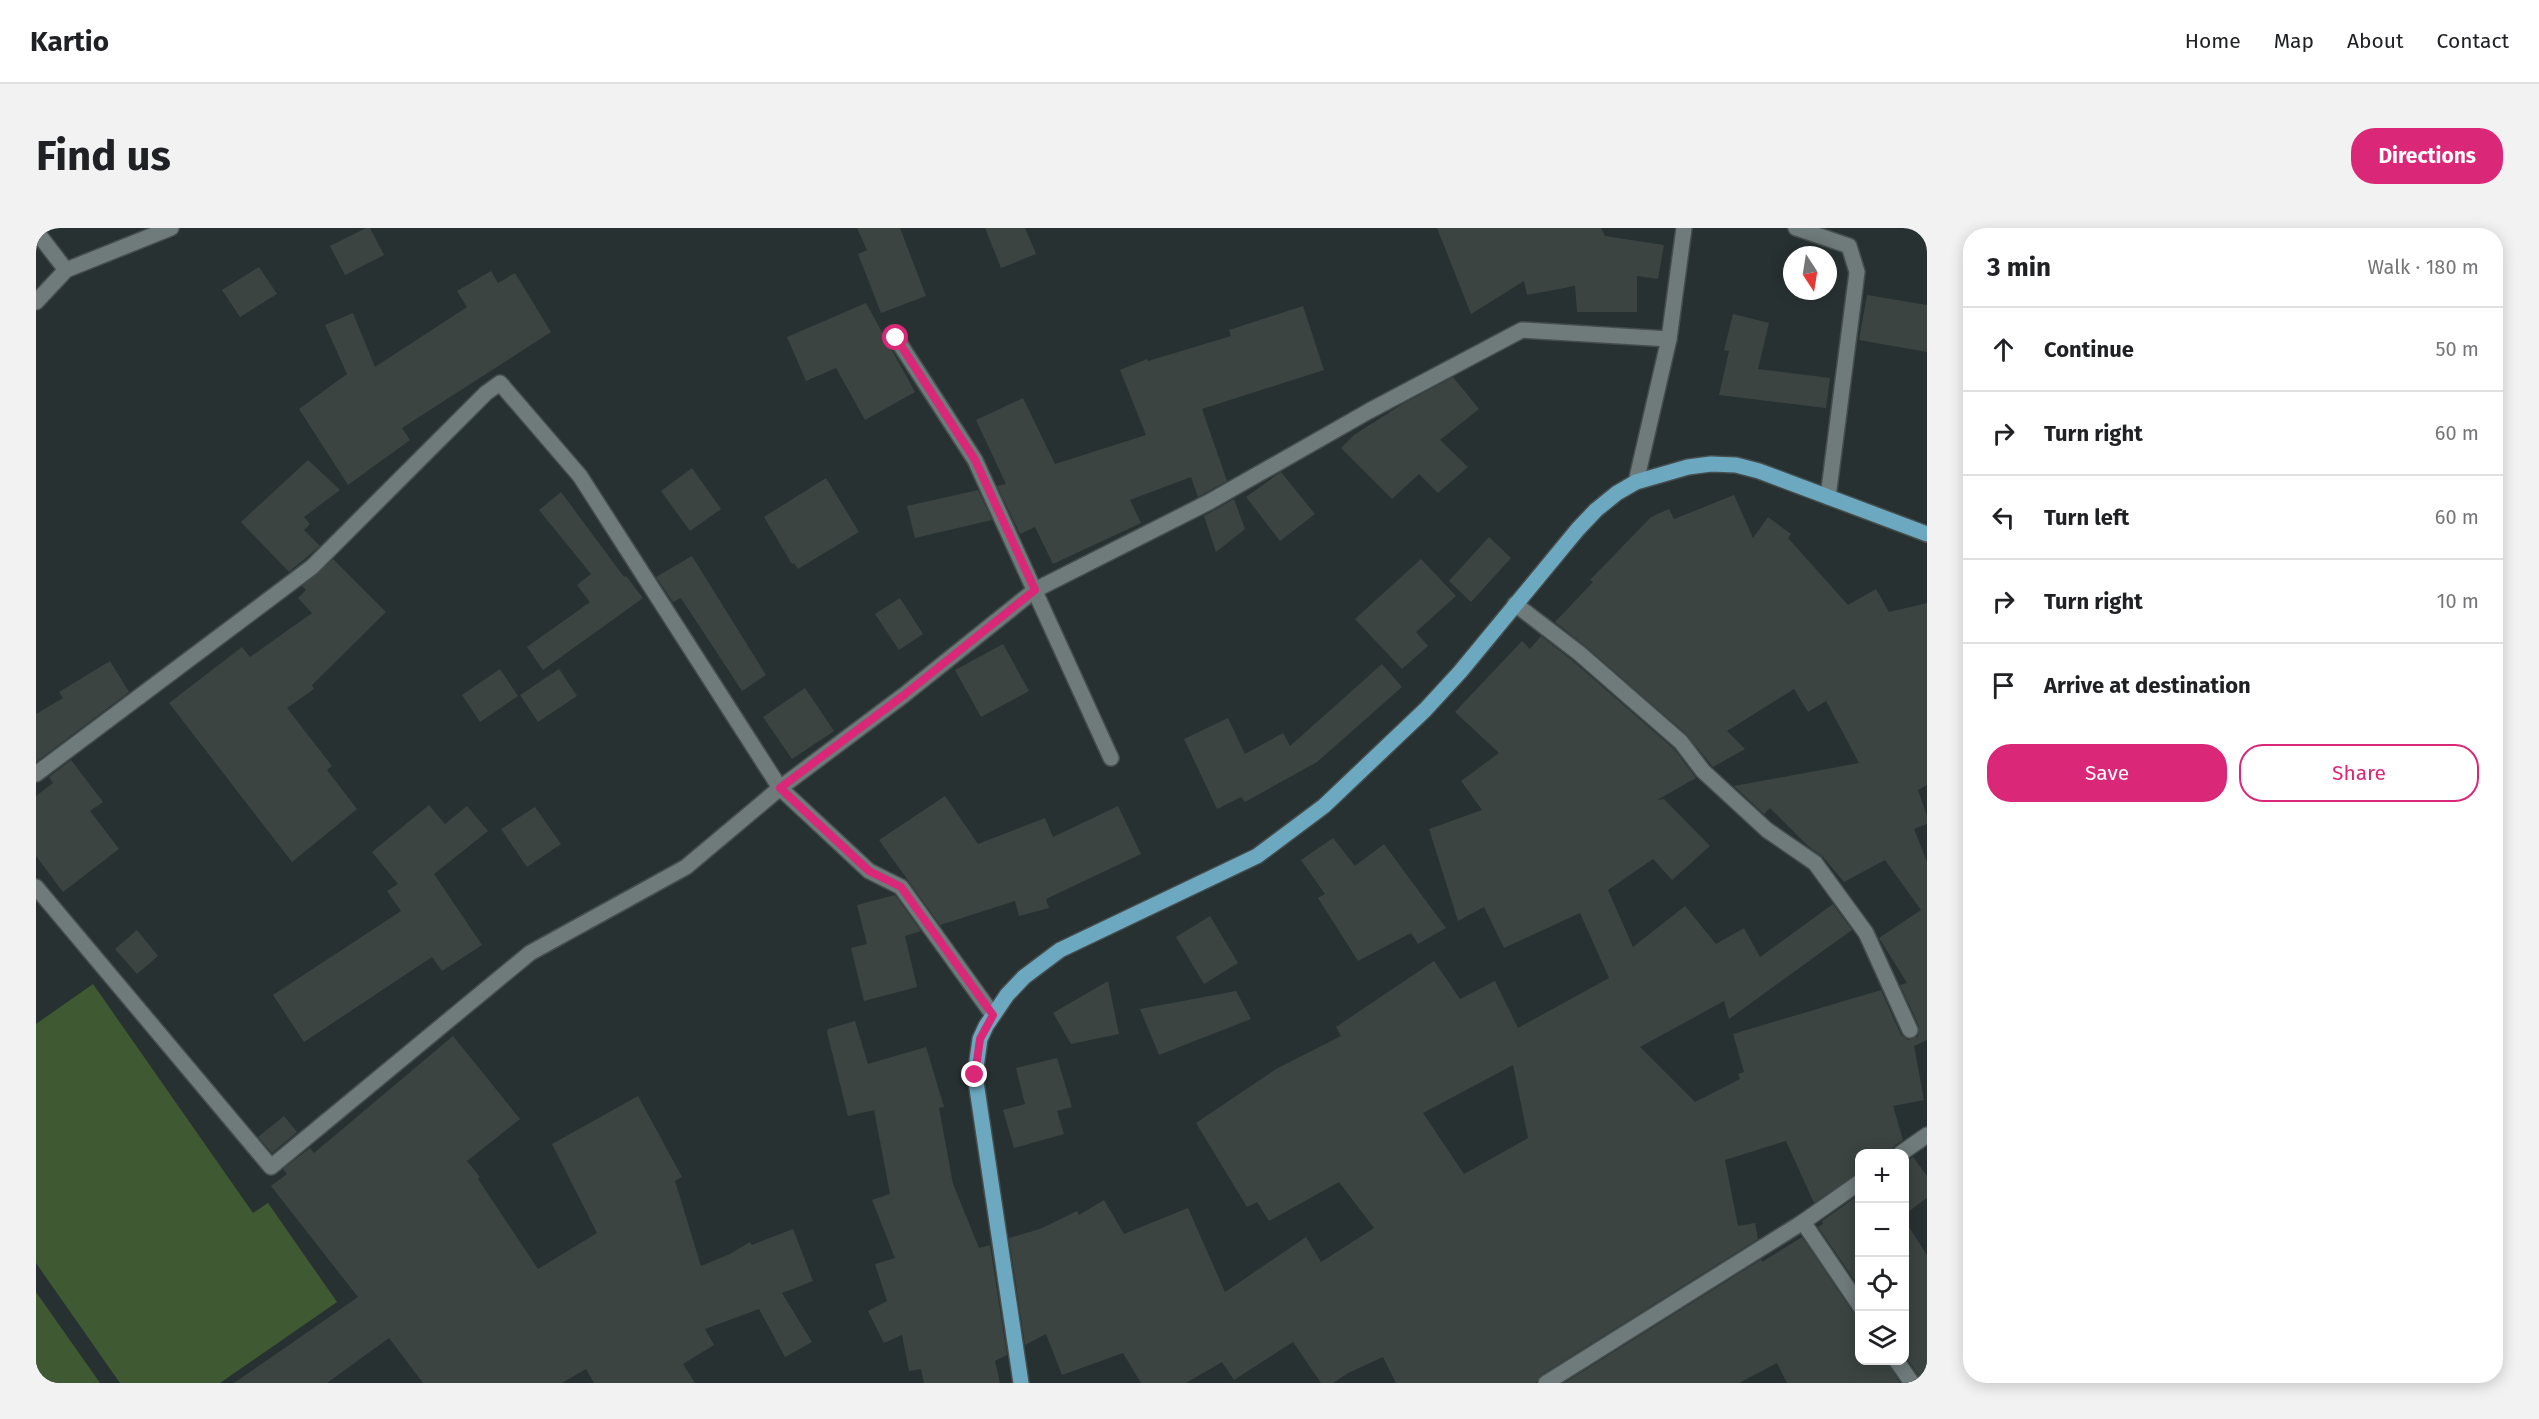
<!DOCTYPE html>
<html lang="en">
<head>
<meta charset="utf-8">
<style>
  body { margin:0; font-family:"Fira Sans",sans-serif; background:#f2f2f2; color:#202124 }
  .controls { position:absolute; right:18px; bottom:18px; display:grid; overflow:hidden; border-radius:12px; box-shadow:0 3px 15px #0003 }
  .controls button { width:54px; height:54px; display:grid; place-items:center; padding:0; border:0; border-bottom:2px solid #e0e0e0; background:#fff; color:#202124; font:30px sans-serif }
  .compass { position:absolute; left:1747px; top:18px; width:54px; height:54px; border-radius:50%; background:#fff; box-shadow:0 3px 15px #0003; rotate:168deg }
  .stop { position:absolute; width:18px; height:18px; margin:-14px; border:4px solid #db2777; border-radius:50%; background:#fff }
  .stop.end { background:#db2777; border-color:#fff; box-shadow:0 2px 6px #0008 }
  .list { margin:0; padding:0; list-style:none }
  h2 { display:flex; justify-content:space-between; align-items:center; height:78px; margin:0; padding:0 24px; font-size:26px }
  h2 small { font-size:20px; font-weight:400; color:#757577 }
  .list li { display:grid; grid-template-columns:39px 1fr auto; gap:18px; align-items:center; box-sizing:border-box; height:84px; padding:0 24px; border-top:2px solid #e0e0e0 }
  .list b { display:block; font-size:22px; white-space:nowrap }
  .list em { font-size:20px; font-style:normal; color:#757577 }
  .actions { display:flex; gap:12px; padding:18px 24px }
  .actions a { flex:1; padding:14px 0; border:2px solid #db2777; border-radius:24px; text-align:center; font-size:21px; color:#db2777 }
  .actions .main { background:#db2777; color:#fff }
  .icon { flex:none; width:33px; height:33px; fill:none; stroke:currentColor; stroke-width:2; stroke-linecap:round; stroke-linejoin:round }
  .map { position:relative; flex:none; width:1891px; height:1155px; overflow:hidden; border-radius:24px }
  header { display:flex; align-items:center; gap:36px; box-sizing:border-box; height:84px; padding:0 30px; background:#fff; border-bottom:2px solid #e0e0e0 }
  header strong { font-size:28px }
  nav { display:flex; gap:33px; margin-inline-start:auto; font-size:21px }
  .intro { display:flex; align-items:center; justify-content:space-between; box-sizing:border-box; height:144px; padding:0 36px }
  h1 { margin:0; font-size:42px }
  .button { padding:15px 27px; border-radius:24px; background:#db2777; color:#fff; font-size:21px; font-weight:700 }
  main { display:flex; gap:36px; padding:0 36px }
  aside { flex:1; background:#fff; border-radius:24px; box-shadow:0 3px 15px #0003 }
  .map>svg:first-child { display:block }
  .green { fill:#3f5a32 }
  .building { fill:#3b4440; fill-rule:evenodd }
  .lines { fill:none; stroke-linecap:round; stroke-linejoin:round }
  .minor-casing { stroke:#454d4d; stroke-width:18 }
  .major-casing { stroke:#454d4d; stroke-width:18 }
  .minor { stroke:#6f7a7a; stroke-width:15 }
  .major { stroke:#6ca9c1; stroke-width:15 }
  .route { stroke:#db2777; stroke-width:8 }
</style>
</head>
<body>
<header>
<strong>Kartio</strong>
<nav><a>Home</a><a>Map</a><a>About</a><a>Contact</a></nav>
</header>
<div class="intro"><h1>Find us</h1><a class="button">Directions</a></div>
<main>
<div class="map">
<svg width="1891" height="1155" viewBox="0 0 1891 1155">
  <rect width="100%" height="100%" fill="#283132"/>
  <g class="green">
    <path d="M57,756L217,985L232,975L301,1074L184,1155H84L0,1035V796Z"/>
    <path d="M0,1064L64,1155H0Z"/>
  </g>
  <g class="building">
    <path d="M330,0H334L348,27L309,47L294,18Z"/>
    <path d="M821,0H864L890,68L845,85L822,26L831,22Z"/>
    <path d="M949,0H989L1000,26L965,40Z"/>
    <path d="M1401,0H1565L1569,8L1628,17L1622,51L1601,48V84H1541L1539,58L1491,67L1488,53L1435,86Z"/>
    <path d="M223,39L241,66L204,89L186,62Z"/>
    <path d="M455,43L462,55L479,45L515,104L366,200L374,212L312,257L263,181L311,146L289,97L317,85L339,139L431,79L421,63Z"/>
    <path d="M1831,67L1891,77V124L1823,112Z"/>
    <path d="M830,75L879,164L829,192L800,140L770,153L751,109Z"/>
    <path d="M1267,78L1288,142L1166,181L1191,253L1162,269L1155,249L1094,272L1105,295L1017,336L999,299L984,306L961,258L970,256L940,192L987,170L1019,236L1110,207L1084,142L1111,131L1112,133L1195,108L1193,102Z"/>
    <path d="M1697,86L1733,95L1722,141L1794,150L1790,180L1683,167L1693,123L1688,122Z"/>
    <path d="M1417,149L1443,181L1404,212L1432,239L1402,265L1383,246L1356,271L1305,220L1318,207L1368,175Z"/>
    <path d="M272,232L304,262L268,289L274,296L268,302L284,318L253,344L205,294Z"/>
    <path d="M656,240L685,281L654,303L625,263Z"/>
    <path d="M1245,244L1279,286L1244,313L1210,269Z"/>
    <path d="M790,250L823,304L762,341L758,335L756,336L728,289Z"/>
    <path d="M942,262L956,292L879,310L871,278Z"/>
    <path d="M525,264L588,349L590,348L607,370L507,442L491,419L554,374L541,357L555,346L503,282Z"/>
    <path d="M1698,267L1717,310L1732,289L1755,306L1752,310L1812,377L1840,361L1853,384L1891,375V557L1882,562L1891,588V596L1878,601L1891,634V812L1878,818L1888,872L1857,878L1867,912L1858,918L1854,926H1824V944L1778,975L1750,913L1689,932L1702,998L1719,995L1722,1011L1505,1147L1500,1155H1360L1347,1129L1312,1145L1297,1155H1285L1257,1114L1198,1152L1186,1134L1150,1155H1105L1087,1125L1026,1147L1010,1106L989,1117L973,1010L1004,1001L1041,983L1043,987L1068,972L1088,1006L1152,980L1189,1064L1270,1009L1285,1034L1338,1000L1303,954L1233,993L1221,974L1211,979L1160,895L1240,841L1305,808L1300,799L1398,733L1424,771L1459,753L1482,800L1573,750L1544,685L1468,720L1448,679L1422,693L1393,601L1446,582L1425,553L1463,525L1419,484L1486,413L1494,421L1505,408L1537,433L1638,521L1660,550L1621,572L1628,571L1674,618L1636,652L1617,631L1572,662L1597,719L1649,678L1680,716L1708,700L1724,729L1797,676L1816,702L1693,791L1688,773L1604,819L1659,874L1704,851L1702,846L1708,844L1697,806L1845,762L1865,807L1872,812L1882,808L1883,798L1864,757L1871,755L1843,710L1885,682L1849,632L1808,654L1787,629L1772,618L1734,580L1728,586L1698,558L1823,535L1790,473L1772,484L1758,461L1691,503L1709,521L1677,539L1651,507L1549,418L1519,394L1557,354L1554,352L1615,289L1633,281L1638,291ZM1477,837L1492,910L1428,946L1387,885Z"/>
    <path d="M1198,271L1209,301L1180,324L1168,288Z"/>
    <path d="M1453,309L1475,330L1435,374L1413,353Z"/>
    <path d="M656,328L730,447L706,463L645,370L637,374L620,349Z"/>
    <path d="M297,331L350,384L276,457L278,461L251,480L296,538L291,542L321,581L256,634L133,475L206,419L214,429L276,385L262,370L270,362L266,358Z"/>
    <path d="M1385,331L1420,368L1380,404L1392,418L1366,441L1319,391Z"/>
    <path d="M864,370L887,406L863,422L839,386Z"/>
    <path d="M967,416L993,463L945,489L919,442Z"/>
    <path d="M74,433L93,464L0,534V486L27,470L23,464Z"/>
    <path d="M1346,436L1366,459L1281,534L1209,574L1205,569L1181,581L1148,511L1192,490L1209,526L1247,505L1254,518Z"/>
    <path d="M464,441L482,468L444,494L426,467Z"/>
    <path d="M523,441L541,468L502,494L484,467Z"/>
    <path d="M769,460L798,503L756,531L727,489Z"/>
    <path d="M35,532L67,574L54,583L83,621L27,664L0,628V568L17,555L13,549Z"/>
    <path d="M909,568L942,616L1009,590L1017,609L1082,578L1105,626L1010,671L1013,680L983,688L979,673L904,697L843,612Z"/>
    <path d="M393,577L409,596L431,578L452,603L398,646L446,717L406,743L396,729L268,814L237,767L365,683L351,663L362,656L336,624Z"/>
    <path d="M499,579L525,616L491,639L465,601Z"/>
    <path d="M1297,610L1319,638L1348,616L1410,700L1382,716L1375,705L1322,733L1282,670L1289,666L1265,632Z"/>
    <path d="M859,667L885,703L869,708L881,759L828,773L815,720L831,716L821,677Z"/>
    <path d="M1174,688L1202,735L1168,756L1140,709Z"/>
    <path d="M101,702L122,728L101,746L79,721Z"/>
    <path d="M1072,753L1083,806L1035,816L1017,785Z"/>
    <path d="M1200,763L1215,791L1123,827L1104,781Z"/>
    <path d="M819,793L832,836L890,819L908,879L903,880L917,956L943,1020L954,1017L971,1127L959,1133L964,1155H888L885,1141L873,1143L866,1107L848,1115L832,1083L851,1073L839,1036L859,1030L836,972L854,966L838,882L812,888L791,804L792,801Z"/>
    <path d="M417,808L484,891L431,933L444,949L442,951L502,1041L561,1005L516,916L602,868L646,949L639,953L665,1038L694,1026L714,1014L716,1017L757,1001L777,1053L746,1065L776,1114L749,1129L723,1081L669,1101L678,1117L647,1136L659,1155H558L550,1141L526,1155H387L353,1110L291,1155H198L322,1069L235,958L251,946L247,941L274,920L278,925Z"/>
    <path d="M1021,830L1036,879L1021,883L1028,906L978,920L967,882L989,876L980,840Z"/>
    <path d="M248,888L261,904L236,925L222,909Z"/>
    <path d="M1877,929L1891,948V970L1869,986V934Z"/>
    <path d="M1824,966V1060L1782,999L1787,996L1786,993Z"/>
    <path d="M1869,993L1891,1027V1144L1882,1147L1869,1127Z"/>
    <path d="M1766,1009L1816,1083L1824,1088V1132H1850L1864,1155H1751L1741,1135L1703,1155H1528L1726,1031V1034Z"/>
  </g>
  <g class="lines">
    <g class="minor-casing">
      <g id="minor">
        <path d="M1760,0L1813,18L1821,44L1792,269"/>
        <path d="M0,3L30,42"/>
        <path d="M0,74L30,42L135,0"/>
        <path d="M860,110L939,232L1075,530"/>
        <path d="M1600,254L1633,111L1648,0"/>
        <path d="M1479,376L1543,425L1645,514L1667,543L1731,602L1779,635L1830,705L1874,802"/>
        <path d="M0,546L276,339L450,165L464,155L544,248L744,560L868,467L999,362L1173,274L1333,183L1486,102L1633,111"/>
        <path d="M0,659L235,939L494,725L650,639L744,560L833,643L865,659L957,787"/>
        <path d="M1864,926L1891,907"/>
        <path d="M1767,994L1824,1078"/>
        <path d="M1860,1132L1876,1155"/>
        <path d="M1510,1155L1767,994L1824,954"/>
        <path d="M1887,1155L1891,1154"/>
      </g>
    </g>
    <g class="major-casing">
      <path id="major" d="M985,1155L939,847L944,811L950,798L971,767L988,749L1024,722L1221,628L1288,578L1389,482L1424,444L1542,301L1560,282L1581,265L1600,254L1652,239L1675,236L1700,237L1723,243L1891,306"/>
    </g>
    <use href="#minor" class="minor"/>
    <use href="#major" class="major"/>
  </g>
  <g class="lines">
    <path class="route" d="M860,110L939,232L999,362L868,467L744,560L833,643L865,659L957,787L944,811L939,847"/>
  </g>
</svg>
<div class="controls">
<button>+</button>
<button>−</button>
<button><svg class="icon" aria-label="locate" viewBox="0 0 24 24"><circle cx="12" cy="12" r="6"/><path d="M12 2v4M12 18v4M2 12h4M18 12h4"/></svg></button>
<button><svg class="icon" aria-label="layers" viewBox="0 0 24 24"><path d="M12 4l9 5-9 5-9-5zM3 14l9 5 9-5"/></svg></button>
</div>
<svg class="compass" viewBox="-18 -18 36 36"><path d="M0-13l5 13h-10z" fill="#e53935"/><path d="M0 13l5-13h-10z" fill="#757577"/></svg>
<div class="stop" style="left:860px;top:110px"></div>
<div class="stop end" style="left:939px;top:847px"></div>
</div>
<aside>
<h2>3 min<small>Walk · 180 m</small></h2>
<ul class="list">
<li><svg class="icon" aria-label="ahead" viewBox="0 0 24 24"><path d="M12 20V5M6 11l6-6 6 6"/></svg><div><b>Continue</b></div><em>50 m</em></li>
<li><svg class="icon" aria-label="right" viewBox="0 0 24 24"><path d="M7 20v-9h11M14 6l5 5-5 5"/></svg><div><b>Turn right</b></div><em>60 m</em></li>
<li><svg class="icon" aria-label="left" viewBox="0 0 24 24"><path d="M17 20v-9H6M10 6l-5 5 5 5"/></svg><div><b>Turn left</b></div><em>60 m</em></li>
<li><svg class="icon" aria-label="right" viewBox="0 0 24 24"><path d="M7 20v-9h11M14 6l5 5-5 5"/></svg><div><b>Turn right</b></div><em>10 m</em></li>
<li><svg class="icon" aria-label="arrive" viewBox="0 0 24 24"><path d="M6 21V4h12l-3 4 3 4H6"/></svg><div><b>Arrive at destination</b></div></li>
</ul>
<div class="actions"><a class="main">Save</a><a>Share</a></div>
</aside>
</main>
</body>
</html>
